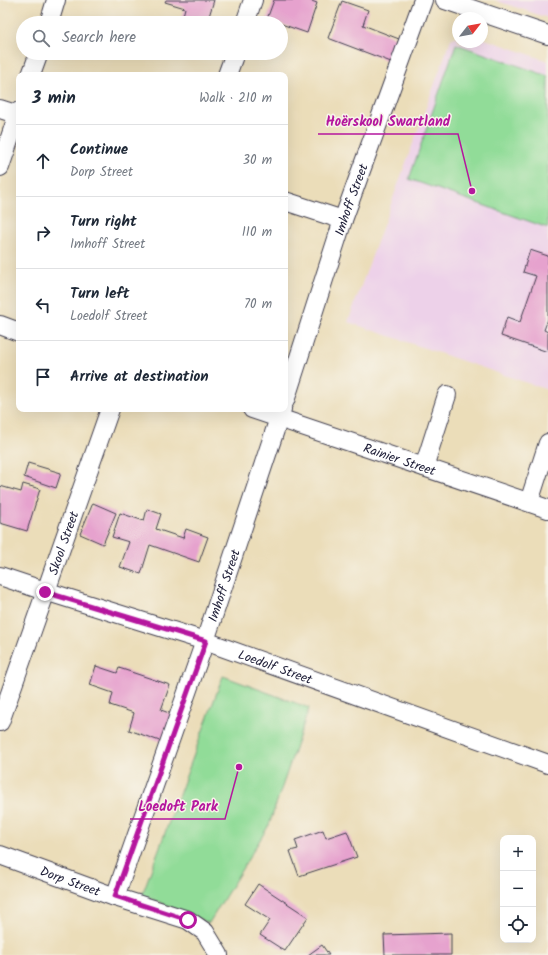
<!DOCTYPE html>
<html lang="en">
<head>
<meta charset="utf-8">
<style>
  body { margin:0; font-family:Kalam,sans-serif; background:#f2f2f3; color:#1f2937 }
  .controls { position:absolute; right:12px; bottom:12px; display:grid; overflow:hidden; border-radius:8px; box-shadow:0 4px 16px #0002 }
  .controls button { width:36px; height:36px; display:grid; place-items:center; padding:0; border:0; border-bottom:1px solid #e0e1e3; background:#fff; color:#1f2937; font:20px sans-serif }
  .compass { position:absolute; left:452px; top:12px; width:36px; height:36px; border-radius:50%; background:#fff; box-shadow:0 4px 16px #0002; rotate:59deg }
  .stop { position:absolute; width:12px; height:12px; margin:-9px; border:3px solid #b5179e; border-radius:50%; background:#fff }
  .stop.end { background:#b5179e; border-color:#fff; box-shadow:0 1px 4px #0008 }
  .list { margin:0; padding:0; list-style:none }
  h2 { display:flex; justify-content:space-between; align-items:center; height:52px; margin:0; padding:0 16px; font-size:17px }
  h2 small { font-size:13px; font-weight:400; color:#747a83 }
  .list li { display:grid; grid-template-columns:26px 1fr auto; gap:12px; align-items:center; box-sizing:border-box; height:72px; padding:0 16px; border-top:1px solid #e0e1e3 }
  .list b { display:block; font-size:15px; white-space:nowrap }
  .list p { margin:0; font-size:13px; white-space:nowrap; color:#747a83 }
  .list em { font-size:13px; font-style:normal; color:#747a83 }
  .icon { flex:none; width:22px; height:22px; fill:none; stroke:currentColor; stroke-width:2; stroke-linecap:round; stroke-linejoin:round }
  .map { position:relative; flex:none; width:548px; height:955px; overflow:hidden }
  .search { position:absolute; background:#fff; box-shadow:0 4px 16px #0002; left:16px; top:16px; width:272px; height:44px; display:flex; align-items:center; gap:10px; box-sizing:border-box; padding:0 14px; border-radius:22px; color:#747a83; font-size:15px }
  .panel { position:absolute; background:#fff; box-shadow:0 4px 16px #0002; left:16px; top:72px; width:272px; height:340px; border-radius:8px }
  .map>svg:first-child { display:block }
  .built { fill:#edd1e9 }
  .green { fill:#91dc98; stroke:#5a7f6a }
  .building { fill:#e6a2ce }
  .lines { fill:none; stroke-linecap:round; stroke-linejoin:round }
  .minor-casing { stroke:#403e4e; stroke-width:20 }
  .minor { stroke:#fff; stroke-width:18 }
  .route { stroke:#b5179e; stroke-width:5 }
  .labels { text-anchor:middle; stroke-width:3; stroke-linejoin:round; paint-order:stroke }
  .street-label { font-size:13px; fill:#22223b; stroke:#f7f3e8 }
  .leader { fill:none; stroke:#b5179e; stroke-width:1.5 }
  .callout-dot { fill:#b5179e; stroke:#f7f3e8; stroke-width:1.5 }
  .callout-label { font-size:14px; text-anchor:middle; font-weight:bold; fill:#b5179e; stroke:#f7f3e8; stroke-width:3; stroke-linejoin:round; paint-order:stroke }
</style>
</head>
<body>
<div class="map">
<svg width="548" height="955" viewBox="0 0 548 955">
  <rect width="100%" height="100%" fill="#f7f3e8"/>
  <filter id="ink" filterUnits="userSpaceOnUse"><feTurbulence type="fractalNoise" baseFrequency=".025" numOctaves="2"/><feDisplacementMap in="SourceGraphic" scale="8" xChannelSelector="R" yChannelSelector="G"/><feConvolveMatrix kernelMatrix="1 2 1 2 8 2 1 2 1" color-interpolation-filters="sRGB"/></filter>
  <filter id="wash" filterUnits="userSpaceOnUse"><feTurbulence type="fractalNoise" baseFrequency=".012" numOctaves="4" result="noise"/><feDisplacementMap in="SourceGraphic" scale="16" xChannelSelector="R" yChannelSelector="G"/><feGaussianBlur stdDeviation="0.9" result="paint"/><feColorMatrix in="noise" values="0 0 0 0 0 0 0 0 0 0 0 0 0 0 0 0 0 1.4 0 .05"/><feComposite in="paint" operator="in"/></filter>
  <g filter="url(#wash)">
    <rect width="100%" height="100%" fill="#ebddb9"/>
    <g class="built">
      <path d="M494,0H548V18Z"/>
      <path d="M458,36V42H482V38L548,61V390L348,322L451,39Z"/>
    </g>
    <g class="green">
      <path d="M456,44L548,76V228L409,179Z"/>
      <path d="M223,676L309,708L269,825L209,923L142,895Z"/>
    </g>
    <g id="blocks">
      <g class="building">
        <path d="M166,0H214L207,23H181L185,8L165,2Z"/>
        <path d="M274,0H309L317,3L307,33L267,19Z"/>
        <path d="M342,1L368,10L363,25L399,39L391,62L328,38Z"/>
        <path d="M530,250L548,256V319L544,330L548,332V352L501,336L507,317L520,322L536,276L523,272Z"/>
        <path d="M28,463L61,473L56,488L24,477Z"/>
        <path d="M23,484L40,489L27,531L0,523V486L21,492Z"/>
        <path d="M93,503L116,513L103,544L80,534Z"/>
        <path d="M147,509L161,514L156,529L183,538L186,529L208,537L199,562L150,545L141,574L120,567L129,542L112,537L120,513L144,521Z"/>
        <path d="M96,666L117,673L119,668L170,685L161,710L177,716L168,744L129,730L134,713L110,705L113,693L90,685Z"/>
        <path d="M323,830L326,838L347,831L357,857L299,876L290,851L298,849L295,840Z"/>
        <path d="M258,884L308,917L285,951L260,935L270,920L245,904Z"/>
        <path d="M451,933V955H385L384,935Z"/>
        <path d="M322,945L329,955H308Z"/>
      </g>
    </g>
  </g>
  <g filter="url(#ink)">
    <use href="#blocks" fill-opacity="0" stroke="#403e4e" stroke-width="1"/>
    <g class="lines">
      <g class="minor-casing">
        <g id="minor">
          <path d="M445,0L548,35"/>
          <path d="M49,23L56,0"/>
          <path d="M245,23L253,0"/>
          <path d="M31,75L39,53"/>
          <path d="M227,75L235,53"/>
          <path d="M0,109L19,115"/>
          <path d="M0,167L19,111"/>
          <path d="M285,201L343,220"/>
          <path d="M0,325L19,332"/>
          <path id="s1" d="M285,401L343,220L423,0"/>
          <path id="s2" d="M252,409L548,509"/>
          <path d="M424,467L447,395"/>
          <path d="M529,502L548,443"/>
          <path id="s3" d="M0,576L45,591L205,641L548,764"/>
          <path id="s4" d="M0,722L110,409"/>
          <path id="s5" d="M0,855L115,897L188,920L205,932L219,955"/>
          <path id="s6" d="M115,897L205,641L282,409"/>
        </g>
      </g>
      <use href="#minor" class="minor"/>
    </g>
  </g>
  <g class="lines" filter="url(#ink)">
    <path class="route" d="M45,592L206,641L115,896L188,920"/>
  </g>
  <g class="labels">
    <g class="street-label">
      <text dy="5" stroke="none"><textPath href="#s1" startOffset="212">Imhoff Street</textPath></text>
      <text dy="5" stroke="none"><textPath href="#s2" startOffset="156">Rainier Street</textPath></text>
      <text dy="5" stroke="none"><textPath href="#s4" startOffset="190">Skool Street</textPath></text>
      <text dy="5" stroke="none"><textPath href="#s6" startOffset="330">Imhoff Street</textPath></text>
      <text dy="5" stroke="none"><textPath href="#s3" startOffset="290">Loedolf Street</textPath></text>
      <text dy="5" stroke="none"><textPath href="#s5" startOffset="75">Dorp Street</textPath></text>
    </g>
  </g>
  <path class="leader" d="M472 191L458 134H318M239 767L225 819H130"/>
  <g class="callout-dot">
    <circle cx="472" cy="191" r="4"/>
    <circle cx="239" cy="767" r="4"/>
  </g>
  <g class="callout-label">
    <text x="388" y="126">Hoërskool Swartland</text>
    <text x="178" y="811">Loedoft Park</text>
  </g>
</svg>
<div class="controls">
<button>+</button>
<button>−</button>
<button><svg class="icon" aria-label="locate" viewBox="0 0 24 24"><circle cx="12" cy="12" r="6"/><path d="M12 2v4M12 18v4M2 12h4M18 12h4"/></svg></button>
</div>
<svg class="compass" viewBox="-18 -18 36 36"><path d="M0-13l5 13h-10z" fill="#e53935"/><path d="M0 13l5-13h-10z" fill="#747a83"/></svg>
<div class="stop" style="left:188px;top:920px"></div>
<div class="stop end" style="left:45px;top:592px"></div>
<div class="search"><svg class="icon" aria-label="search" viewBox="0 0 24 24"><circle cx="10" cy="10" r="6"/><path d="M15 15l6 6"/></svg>Search here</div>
<section class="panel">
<h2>3 min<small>Walk · 210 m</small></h2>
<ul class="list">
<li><svg class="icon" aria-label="ahead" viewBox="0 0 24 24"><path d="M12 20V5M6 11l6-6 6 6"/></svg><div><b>Continue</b><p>Dorp Street</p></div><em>30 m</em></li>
<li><svg class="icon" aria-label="right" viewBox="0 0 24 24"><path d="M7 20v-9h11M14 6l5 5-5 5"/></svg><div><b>Turn right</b><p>Imhoff Street</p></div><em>110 m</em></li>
<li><svg class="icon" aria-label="left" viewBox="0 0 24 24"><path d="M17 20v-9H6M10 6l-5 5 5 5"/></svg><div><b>Turn left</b><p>Loedolf Street</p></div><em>70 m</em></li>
<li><svg class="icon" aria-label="arrive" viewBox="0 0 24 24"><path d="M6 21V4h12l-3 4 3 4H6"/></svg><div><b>Arrive at destination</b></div></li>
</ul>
</section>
</div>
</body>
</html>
